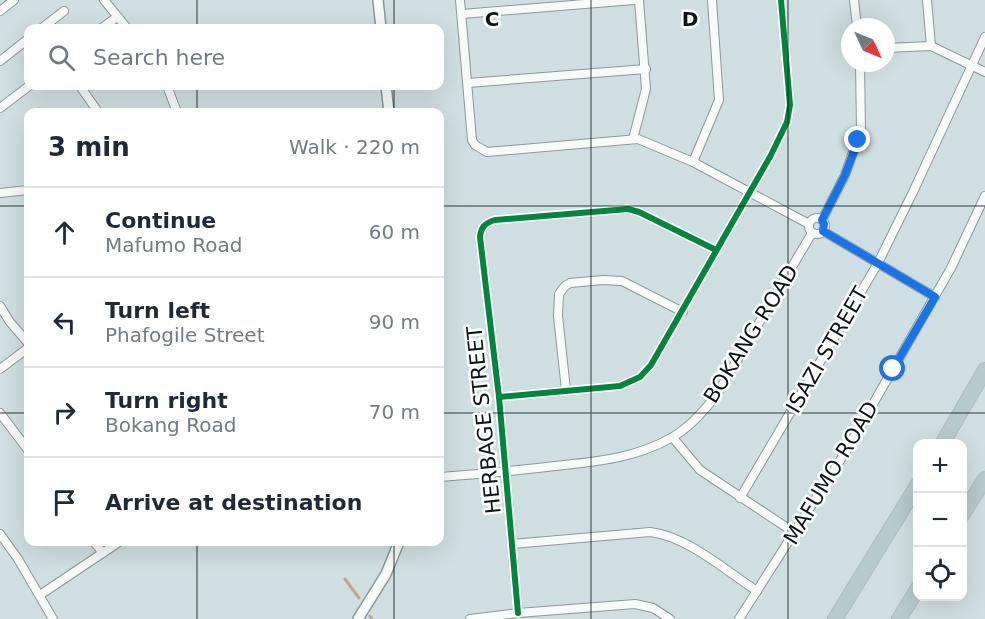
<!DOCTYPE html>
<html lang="en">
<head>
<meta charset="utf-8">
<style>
  body { margin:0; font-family:"DejaVu Sans",sans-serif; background:#f6f6f7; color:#1f2937 }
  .controls { position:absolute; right:18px; bottom:18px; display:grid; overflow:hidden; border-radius:12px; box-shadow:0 6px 24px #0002 }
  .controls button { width:54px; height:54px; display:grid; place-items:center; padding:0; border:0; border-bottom:2px solid #e0e1e3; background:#fff; color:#1f2937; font:30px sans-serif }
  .compass { position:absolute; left:841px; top:18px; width:54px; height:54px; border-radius:50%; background:#fff; box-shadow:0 6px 24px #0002; rotate:134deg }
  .stop { position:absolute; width:18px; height:18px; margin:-14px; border:4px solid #1a73e8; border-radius:50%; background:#fff }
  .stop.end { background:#1a73e8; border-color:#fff; box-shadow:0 2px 6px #0008 }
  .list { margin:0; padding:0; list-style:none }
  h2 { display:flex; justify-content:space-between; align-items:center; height:78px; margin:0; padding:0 24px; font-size:26px }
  h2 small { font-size:20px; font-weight:400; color:#747a83 }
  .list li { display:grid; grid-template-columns:39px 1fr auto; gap:18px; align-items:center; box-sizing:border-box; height:90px; padding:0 24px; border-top:2px solid #e0e1e3 }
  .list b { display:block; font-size:22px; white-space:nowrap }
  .list p { margin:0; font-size:20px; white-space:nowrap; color:#747a83 }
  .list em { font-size:20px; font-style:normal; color:#747a83 }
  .icon { flex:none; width:33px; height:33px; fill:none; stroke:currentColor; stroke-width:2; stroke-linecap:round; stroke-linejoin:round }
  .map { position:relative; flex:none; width:985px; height:619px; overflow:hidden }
  .search { position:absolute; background:#fff; box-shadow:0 6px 24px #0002; left:24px; top:24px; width:420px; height:66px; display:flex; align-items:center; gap:15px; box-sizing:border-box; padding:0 21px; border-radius:12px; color:#747a83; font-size:22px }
  .panel { position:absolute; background:#fff; box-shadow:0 6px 24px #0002; left:24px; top:108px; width:420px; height:438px; border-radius:12px }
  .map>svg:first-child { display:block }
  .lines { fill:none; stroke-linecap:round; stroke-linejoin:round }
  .stream { stroke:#c7a587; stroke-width:3 }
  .minor-casing { stroke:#8b9899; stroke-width:10 }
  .tertiary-casing { stroke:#8b9899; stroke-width:12 }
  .motorway-casing { stroke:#b3bcbd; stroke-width:16 }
  .minor { stroke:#f8fafa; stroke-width:8 }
  .tertiary { stroke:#f8fafa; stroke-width:9 }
  .motorway { stroke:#b5cbcd; stroke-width:14 }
  .cycleway-casing { stroke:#fff; stroke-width:10 }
  .cycleway { stroke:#00873e; stroke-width:6 }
  .route { stroke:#1a73e8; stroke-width:8 }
  .grid { fill:none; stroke:#0a1516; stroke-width:1.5; stroke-opacity:0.55 }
  .labels { text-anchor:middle; stroke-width:5; stroke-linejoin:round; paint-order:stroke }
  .street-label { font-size:21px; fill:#0a1516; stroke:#fff }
  .grid-label { font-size:20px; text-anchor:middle; font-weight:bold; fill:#0a1516; stroke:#fff; stroke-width:5; stroke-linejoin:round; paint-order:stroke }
</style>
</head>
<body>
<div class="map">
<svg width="985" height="619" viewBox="0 0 985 619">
  <rect width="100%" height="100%" fill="#cfdfe1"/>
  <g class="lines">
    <g class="stream">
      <path d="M345,579L359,598"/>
      <path d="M370,616L372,619"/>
    </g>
    <g class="minor-casing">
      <g id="minor">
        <path d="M104,0L127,28"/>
        <path d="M460,0L472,140L475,145L487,152L638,139L693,162L809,224"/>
        <path d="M854,0L857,27"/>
        <path d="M927,0L931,46"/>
        <path d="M0,11L14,0"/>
        <path d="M462,14L634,0"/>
        <path d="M42,28L64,11"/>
        <path d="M102,28L117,17"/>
        <path d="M886,48L931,46L985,72"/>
        <path d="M0,61L28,39"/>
        <path d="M468,83L646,69"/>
        <path d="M80,86L98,112"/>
        <path d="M167,86L177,112"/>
        <path d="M0,108L29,86"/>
        <path d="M633,139L646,89L639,0"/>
        <path d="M693,162L719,100L712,0"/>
        <path d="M0,193L28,190"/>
        <circle cx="817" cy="226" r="8"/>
        <path d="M822,220L845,175L861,130L860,63"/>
        <path d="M823,231L935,297"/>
        <path d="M0,306L10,322L28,343"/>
        <path d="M0,369L28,348"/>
        <path d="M566,390L558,316L559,294L565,286L570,283L603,280L622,281L683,312"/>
        <path d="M499,397L620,386L640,377L651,365L771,155L787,122L790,105L781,0"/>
        <path d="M0,413L28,450"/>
        <path d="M673,438L700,470L795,533"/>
        <path d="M440,477C481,474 522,470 564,465C602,461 637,457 671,438C689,428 705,410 717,394L812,233"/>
        <path d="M740,498L878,263L913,192L985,37"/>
        <path d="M0,534L18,559L53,619"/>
        <path d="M94,542L103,553"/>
        <path d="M512,544L650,532C687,536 726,571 757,591"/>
        <path d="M40,595L119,542"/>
        <path d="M518,613L499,397L480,237C481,227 485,223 495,220L628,209L639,212L716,250"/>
        <path d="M470,619L518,613L635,604L653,608L670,619"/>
        <path d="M739,619L846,451L951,268L985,196"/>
      </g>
    </g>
    <g class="tertiary-casing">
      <g id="tertiary">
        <path d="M378,0L381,28"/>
        <path d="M386,86L389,112"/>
        <path d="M358,619L386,574L399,542"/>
      </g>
    </g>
    <g class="motorway-casing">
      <g id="motorway">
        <path d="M942,444L985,370"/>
        <path d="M962,515L985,479"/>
        <path d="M835,619L918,484"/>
        <path d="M899,619L918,588"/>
      </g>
    </g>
    <use href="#minor" class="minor"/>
    <use href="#tertiary" class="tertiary"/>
    <use href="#motorway" class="motorway"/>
    <g class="cycleway-casing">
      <g id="cycleway">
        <path d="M499,397L620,386L640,377L651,365L771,155L787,122L790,105L781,0"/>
        <path d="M518,613L499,397L480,237C481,227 485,223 495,220L628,209L639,212L716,250"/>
      </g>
    </g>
    <use href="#cycleway" class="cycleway"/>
  </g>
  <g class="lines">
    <path class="route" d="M858,140L845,175L822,220L824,224L823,231L935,297L893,369"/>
  </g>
  <path class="grid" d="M197,0V28M394,0V28M591,0V619M788,0V619M197,86V112M394,86V112M0,206H28M440,206H985M0,413H28M440,413H985M197,542V619M394,542V619"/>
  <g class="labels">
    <g class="street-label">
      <text transform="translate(751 334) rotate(-58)" y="7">BOKANG ROAD</text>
      <text transform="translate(827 350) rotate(-60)" y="7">ISAZI STREET</text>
      <text transform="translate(484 420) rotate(-96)" y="7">HERBAGE STREET</text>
      <text transform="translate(831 473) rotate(-59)" y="7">MAFUMO ROAD</text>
    </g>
  </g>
  <g class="grid-label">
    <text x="492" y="26">C</text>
    <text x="690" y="26">D</text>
  </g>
</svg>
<div class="controls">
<button>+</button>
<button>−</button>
<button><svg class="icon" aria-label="locate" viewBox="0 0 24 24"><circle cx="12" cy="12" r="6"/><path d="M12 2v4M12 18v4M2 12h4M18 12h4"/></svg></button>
</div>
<svg class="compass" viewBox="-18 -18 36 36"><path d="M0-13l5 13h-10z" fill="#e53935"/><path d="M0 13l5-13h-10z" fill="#747a83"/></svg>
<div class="stop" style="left:893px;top:369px"></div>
<div class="stop end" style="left:858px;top:140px"></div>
<div class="search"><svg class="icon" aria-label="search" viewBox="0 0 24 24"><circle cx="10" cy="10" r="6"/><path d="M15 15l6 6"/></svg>Search here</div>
<section class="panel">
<h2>3 min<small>Walk · 220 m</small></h2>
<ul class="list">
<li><svg class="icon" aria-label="ahead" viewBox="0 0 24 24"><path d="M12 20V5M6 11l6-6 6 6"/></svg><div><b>Continue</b><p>Mafumo Road</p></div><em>60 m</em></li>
<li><svg class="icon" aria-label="left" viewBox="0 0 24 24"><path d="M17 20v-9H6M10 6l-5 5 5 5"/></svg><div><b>Turn left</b><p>Phafogile Street</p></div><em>90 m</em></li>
<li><svg class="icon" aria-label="right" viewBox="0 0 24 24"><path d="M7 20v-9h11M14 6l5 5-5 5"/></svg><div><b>Turn right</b><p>Bokang Road</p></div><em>70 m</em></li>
<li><svg class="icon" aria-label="arrive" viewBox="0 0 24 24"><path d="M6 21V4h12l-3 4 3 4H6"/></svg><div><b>Arrive at destination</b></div></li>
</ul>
</section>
</div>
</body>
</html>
